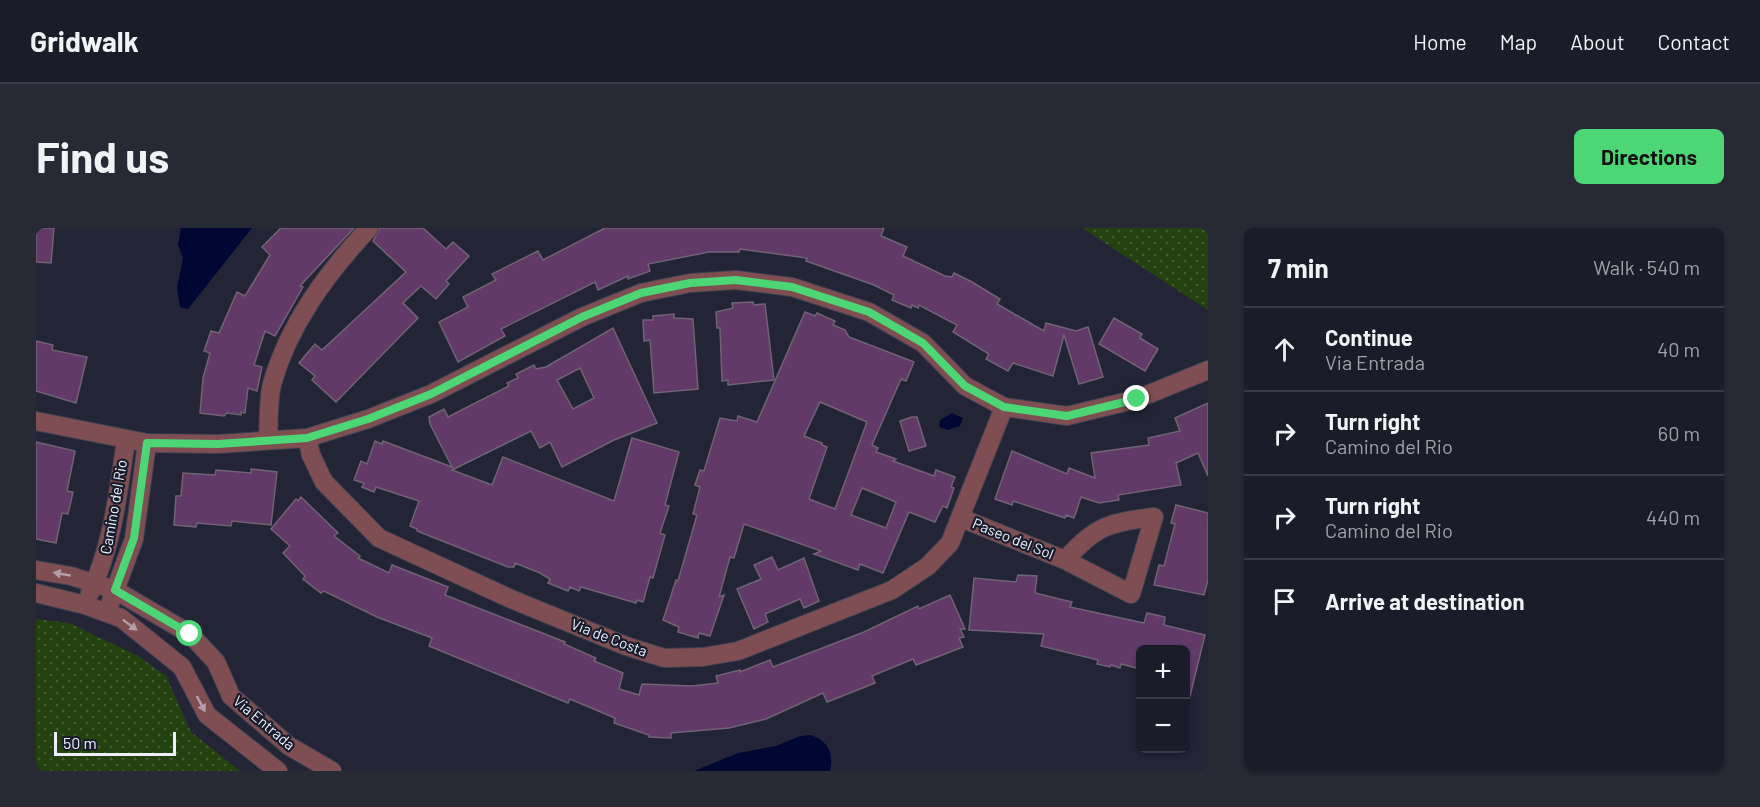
<!DOCTYPE html>
<html lang="en">
<head>
<meta charset="utf-8">
<style>
  body { margin:0; font-family:Barlow,sans-serif; background:#272935; color:#f1f3f6 }
  .controls { position:absolute; right:18px; bottom:18px; display:grid; overflow:hidden; border-radius:9px; box-shadow:0 2px 4px #0004 }
  .controls button { width:54px; height:54px; display:grid; place-items:center; padding:0; border:0; border-bottom:2px solid #383a46; background:#1a1c29; color:#f1f3f6; font:30px sans-serif }
  .scale { position:absolute; left:18px; bottom:15px; width:122px; box-sizing:border-box; padding-left:6px; border:3px solid #edf0fc; border-top:0; font-size:16px; line-height:21px; white-space:nowrap; color:#edf0fc; -webkit-text-stroke:4px #191c2d; paint-order:stroke }
  .stop { position:absolute; width:18px; height:18px; margin:-14px; border:4px solid #4dd676; border-radius:50%; background:#fff }
  .stop.end { background:#4dd676; border-color:#fff; box-shadow:0 2px 6px #0008 }
  .list { margin:0; padding:0; list-style:none }
  h2 { display:flex; justify-content:space-between; align-items:center; height:78px; margin:0; padding:0 24px; font-size:26px }
  h2 small { font-size:20px; font-weight:400; color:#9fa1a8 }
  .list li { display:grid; grid-template-columns:39px 1fr auto; gap:18px; align-items:center; box-sizing:border-box; height:84px; padding:0 24px; border-top:2px solid #383a46 }
  .list b { display:block; font-size:22px; white-space:nowrap }
  .list p { margin:0; font-size:20px; white-space:nowrap; color:#9fa1a8 }
  .list em { font-size:20px; font-style:normal; color:#9fa1a8 }
  .icon { flex:none; width:33px; height:33px; fill:none; stroke:currentColor; stroke-width:2; stroke-linecap:round; stroke-linejoin:round }
  .map { position:relative; flex:none; width:1172px; height:543px; overflow:hidden; border-radius:9px }
  header { display:flex; align-items:center; gap:36px; box-sizing:border-box; height:84px; padding:0 30px; background:#1a1c29; border-bottom:2px solid #383a46 }
  header strong { font-size:28px }
  nav { display:flex; gap:33px; margin-inline-start:auto; font-size:21px }
  .intro { display:flex; align-items:center; justify-content:space-between; box-sizing:border-box; height:144px; padding:0 36px }
  h1 { margin:0; font-size:42px }
  .button { padding:15px 27px; border-radius:9px; background:#4dd676; color:#111; font-size:21px; font-weight:700 }
  main { display:flex; gap:36px; padding:0 36px }
  aside { flex:1; background:#1a1c29; border-radius:9px; box-shadow:0 2px 4px #0004 }
  .map>svg:first-child { display:block }
  .grass { fill:url(#grass-dots) }
  .water { fill:#000732 }
  .building { fill:#613a68; stroke:#716274; stroke-width:1.5; fill-rule:evenodd }
  .lines { fill:none; stroke-linecap:round; stroke-linejoin:round }
  .minor-casing { stroke:#3f4153; stroke-width:20 }
  .minor { stroke:#7f4e53; stroke-width:18 }
  .oneway { fill:#b69fa8 }
  .route { stroke:#4dd676; stroke-width:8 }
  .labels { text-anchor:middle; stroke-width:4.5; stroke-linejoin:round; paint-order:stroke }
  .street-label { font-size:15px; fill:#edf0fc; stroke:#191c2d }
</style>
</head>
<body>
<header>
<strong>Gridwalk</strong>
<nav><a>Home</a><a>Map</a><a>About</a><a>Contact</a></nav>
</header>
<div class="intro"><h1>Find us</h1><a class="button">Directions</a></div>
<main>
<div class="map">
<svg width="1172" height="543" viewBox="0 0 1172 543">
  <defs>
    <pattern id="grass-dots" width="8" height="8" patternUnits="userSpaceOnUse" patternTransform="scale(1.5)"><rect width="8" height="8" fill="#24420f"/><path d="M2 2h.1M6 6h.1" fill="none" stroke="#445e33" stroke-width="1.8" stroke-linecap="round"/></pattern>
  </defs>
  <rect width="100%" height="100%" fill="#232537"/>
  <g class="grass">
    <path d="M1047,0H1172V82L1049,2Z"/>
    <path d="M0,391L33,395L102,428L130,448L155,504L204,543H0Z"/>
  </g>
  <g class="water">
    <path d="M145,0H216L152,81L144,79L141,60L147,30L142,17Z"/>
    <path d="M916,185L927,190L924,198L912,202L903,199L904,192Z"/>
    <path d="M775,507C792,513 798,525 794,543H658L702,525L740,518L764,508Z"/>
  </g>
  <g class="building">
    <path d="M0,0H18L15,35L0,34Z"/>
    <path d="M245,0H318L264,58L267,59L239,108L229,103L218,137L226,139L221,163L212,160L209,185L205,184V187L191,185L188,188L164,185L167,150L174,125L168,123L175,103L183,105L201,64L209,68L234,27L226,19Z"/>
    <path d="M344,0H387L410,21L417,14L433,28L410,53L413,56L400,71L385,58L367,75L382,90L300,174L276,152L279,148L263,135L279,116L286,122L370,44L337,13Z"/>
    <path d="M569,0H848L845,8L871,19L867,28L909,48L916,49L918,45L936,54L964,71L961,76L1008,103L1010,95L1040,103L1052,99L1067,149L1043,156L1028,107L1017,148L977,135L972,143L950,131L953,126L917,104L921,97L883,77L882,80L876,77L875,80L856,72L858,67L838,57L770,33L771,30L704,21L703,24H673L612,36L614,43L592,51V48L562,62L559,54L465,101L469,108L422,134L403,94L432,79L427,69L460,52L456,46L502,23L507,32Z"/>
    <path d="M717,74L718,77L729,76L738,152L692,157V152L686,153L684,100H681L680,84L697,80L696,75Z"/>
    <path d="M769,84L779,88L781,85L799,93L797,97L809,102L813,109L878,134L870,153L865,151L836,217L842,220L840,224L860,231L857,233L898,248L900,242L919,249L915,259L918,260L911,280L907,278L899,294L873,284L847,345L824,336L822,342L778,326L785,323L708,296L698,330L694,329L683,369L688,367L674,408L663,405L662,410L642,404L643,399L627,392L640,352L642,353L661,287L657,286L664,259L659,257L664,242L668,243L684,190L701,193L702,188L721,194ZM784,174L831,194L799,281L773,271L791,219L786,217V215L768,208ZM826,260L860,274L850,300L815,287Z"/>
    <path d="M638,86V90L657,91L662,161L618,165L614,112L608,113L607,92H617V88Z"/>
    <path d="M1078,90L1106,106L1104,110L1122,121L1109,143L1063,116Z"/>
    <path d="M577,100L621,195L578,212L526,239L514,214L504,220L495,203L416,242L456,257L467,229L578,273L596,210L643,224L629,277L633,278L624,305L629,307L617,350L614,349L607,374L601,372L600,375L545,359L543,363L534,359L532,363L512,355L514,351L504,345L479,335L478,339H472L381,303V301L374,298L383,273L340,259L338,264L326,259L328,255L318,252L325,233L331,236L339,213L346,216L347,213L416,239L394,196L393,189L408,181L412,189L473,158L471,155L482,150L480,146L498,137L500,141L510,139ZM544,140L558,170L537,181L521,152Z"/>
    <path d="M0,113L17,117L16,122L51,129L40,175L0,163Z"/>
    <path d="M1172,175V248L1162,225L1140,235L1145,257L1082,267L1083,272L1063,275L1045,269L1038,290L1030,287L1029,290L977,273L976,277L959,271L976,223L1031,246L1033,240L1059,250L1055,225L1113,217L1112,210L1144,203L1139,190Z"/>
    <path d="M876,189H881L890,218L873,223L864,193Z"/>
    <path d="M0,214L39,223L31,263L37,264L32,286L26,285L20,315L0,311Z"/>
    <path d="M215,241L241,244L235,297L196,293L195,298L161,295L160,299L138,297L140,268H145L147,245L179,247L180,242L215,245Z"/>
    <path d="M265,269L302,305L298,308L324,328L322,330L353,345L356,337L412,359L409,367L529,414L528,416L560,430L558,433L587,445L583,461L603,467L606,456L656,458L682,455L680,448L704,442V444L734,432L737,439L828,404L882,378L883,381L914,367L929,401H924L928,409L923,410L927,419L880,437L877,431L836,448L839,455L791,474L787,465L730,491L693,500L635,505V510L613,509V507L578,495L579,490L534,471L532,475L393,418L396,410L341,389L288,363L285,365L267,351L269,348L247,325L254,318L235,301L260,271L262,273Z"/>
    <path d="M1140,277L1172,285V352L1168,367L1118,357L1123,337L1128,338L1139,296L1135,295Z"/>
    <path d="M736,329L742,342L768,330L783,373L768,380L764,371L729,386L732,394L718,401L701,361L725,351L718,337Z"/>
    <path d="M982,347L1001,348L999,365L1036,374L1034,379L1108,395L1111,385L1129,389L1128,397L1169,407L1154,468L1149,467V422H1104V441L1085,436L1084,440L1075,437L1074,439L1061,436L1062,432L1005,418L1008,406L933,402L938,350L980,354Z"/>
  </g>
  <g class="lines">
    <g class="minor-casing">
      <g id="minor">
        <path d="M0,193L111,215L182,216L271,210L332,191L395,166L546,89L605,65L654,55L700,52L756,59L833,84L887,115L929,158L968,179L1031,188L1101,171L1172,142"/>
        <path d="M271,210L275,227L288,254L343,310L475,371L590,418L628,430L667,429L702,423L856,362L892,338L914,315L968,179"/>
        <path d="M232,211C233,193 232,172 236,156C253,96 291,45 333,0"/>
        <path d="M925,290L1029,332L1095,366L1118,289C1072,295 1061,297 1029,332"/>
        <path d="M0,342L35,348L79,362L154,406L180,434L195,468L253,518L296,543"/>
        <path d="M0,365L49,377L85,390L146,439L171,487L242,543"/>
        <path d="M54,365C77,316 82,265 90,212"/>
        <path d="M75,373L98,311L111,215"/>
      </g>
    </g>
    <use href="#minor" class="minor"/>
  </g>
  <defs><path id="oneway-solid" d="M-6-.8H1V-3.2L6.5 0L1 3.2V.8H-6Z" transform="scale(1.5)"/></defs>
  <g class="oneway">
    <use href="#oneway-solid" transform="translate(26 346) rotate(-170)"/>
    <use href="#oneway-solid" transform="translate(94 397) rotate(37)"/>
    <use href="#oneway-solid" transform="translate(165 476) rotate(62)"/>
  </g>
  <g class="lines">
    <path class="route" d="M154,406L79,362L98,310L111,215L182,216L271,210L332,191L395,166L546,89L605,65L654,55L700,52L756,59L833,84L887,115L929,158L968,179L1031,188L1101,171"/>
  </g>
  <g class="labels">
    <g class="street-label">
      <text transform="translate(78 279) rotate(-80)" y="5">Camino del Rio</text>
      <text transform="translate(977 311) rotate(22)" y="5">Paseo del Sol</text>
      <text transform="translate(573 410) rotate(21)" y="5">Via de Costa</text>
      <text transform="translate(228 495) rotate(40)" y="5">Via Entrada</text>
    </g>
  </g>
</svg>
<div class="controls">
<button>+</button>
<button>−</button>
</div>
<div class="scale">50 m</div>
<div class="stop" style="left:154px;top:406px"></div>
<div class="stop end" style="left:1101px;top:171px"></div>
</div>
<aside>
<h2>7 min<small>Walk · 540 m</small></h2>
<ul class="list">
<li><svg class="icon" aria-label="ahead" viewBox="0 0 24 24"><path d="M12 20V5M6 11l6-6 6 6"/></svg><div><b>Continue</b><p>Via Entrada</p></div><em>40 m</em></li>
<li><svg class="icon" aria-label="right" viewBox="0 0 24 24"><path d="M7 20v-9h11M14 6l5 5-5 5"/></svg><div><b>Turn right</b><p>Camino del Rio</p></div><em>60 m</em></li>
<li><svg class="icon" aria-label="right" viewBox="0 0 24 24"><path d="M7 20v-9h11M14 6l5 5-5 5"/></svg><div><b>Turn right</b><p>Camino del Rio</p></div><em>440 m</em></li>
<li><svg class="icon" aria-label="arrive" viewBox="0 0 24 24"><path d="M6 21V4h12l-3 4 3 4H6"/></svg><div><b>Arrive at destination</b></div></li>
</ul>
</aside>
</main>
</body>
</html>
